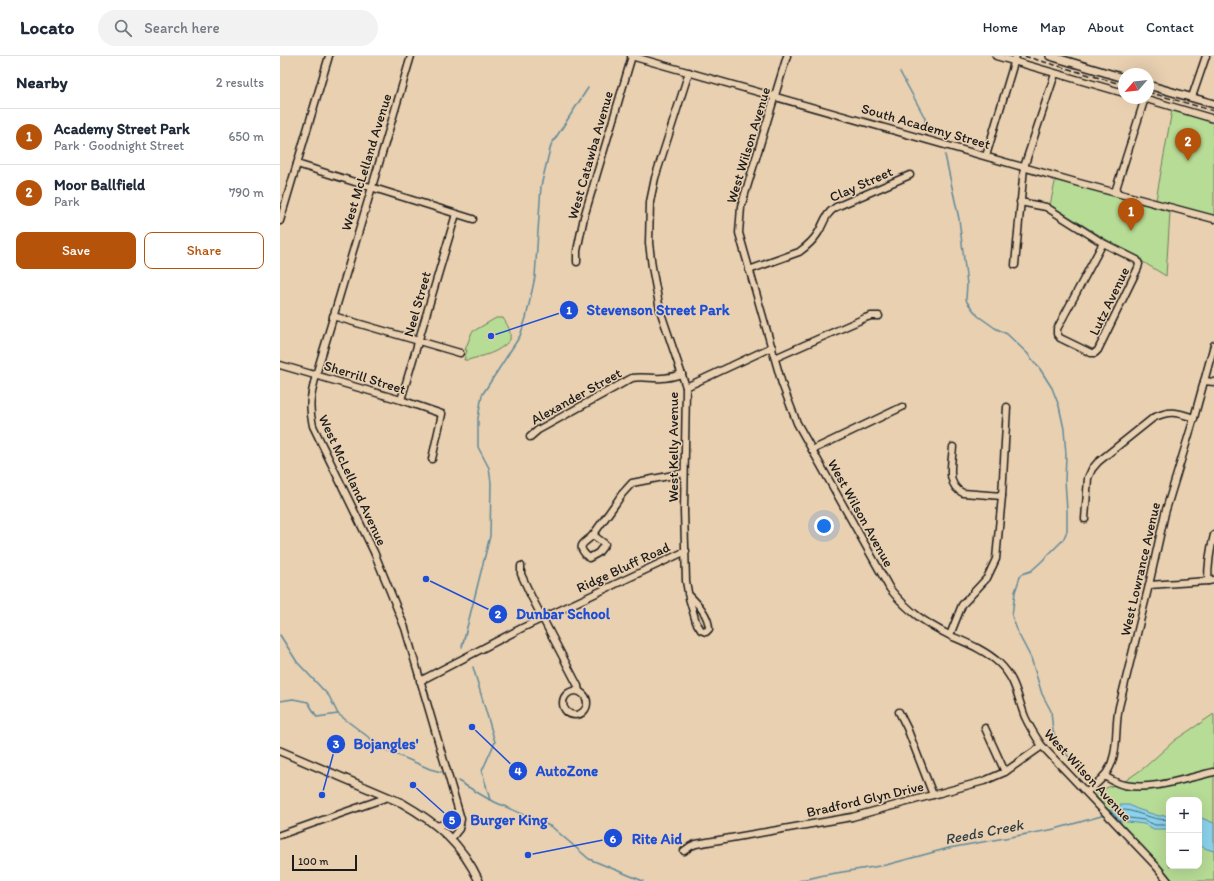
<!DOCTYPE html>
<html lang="en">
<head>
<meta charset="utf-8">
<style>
  body { margin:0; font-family:Itim,sans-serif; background:#f2f2f3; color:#1f2937 }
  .controls { position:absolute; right:12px; bottom:12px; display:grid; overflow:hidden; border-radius:8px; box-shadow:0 4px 16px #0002 }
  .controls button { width:36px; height:36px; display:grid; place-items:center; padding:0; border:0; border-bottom:1px solid #e0e1e3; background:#fff; color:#1f2937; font:20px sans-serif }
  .compass { position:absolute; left:838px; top:12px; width:36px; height:36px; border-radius:50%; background:#fff; box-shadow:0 4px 16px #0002; rotate:242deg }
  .scale { position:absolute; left:12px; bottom:10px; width:65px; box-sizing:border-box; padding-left:4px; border:2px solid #1c1c1c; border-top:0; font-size:11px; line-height:14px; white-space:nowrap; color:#1c1c1c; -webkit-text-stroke:3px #e9d0b1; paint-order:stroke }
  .you { position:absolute; left:544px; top:470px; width:14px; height:14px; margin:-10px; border:3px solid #fff; border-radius:50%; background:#1a73e8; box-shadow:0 0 0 6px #1a73e833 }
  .badge { display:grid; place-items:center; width:26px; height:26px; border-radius:50%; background:#b45309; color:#fff; font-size:13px; font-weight:700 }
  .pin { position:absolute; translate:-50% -33px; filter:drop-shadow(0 1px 2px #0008) }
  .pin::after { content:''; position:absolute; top:21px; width:14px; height:12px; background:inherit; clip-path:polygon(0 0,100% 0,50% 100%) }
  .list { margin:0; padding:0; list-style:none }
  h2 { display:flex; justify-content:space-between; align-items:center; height:52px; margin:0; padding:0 16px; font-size:17px }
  h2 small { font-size:13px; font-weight:400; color:#747a83 }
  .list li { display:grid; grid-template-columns:26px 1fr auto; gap:12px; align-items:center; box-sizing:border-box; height:56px; padding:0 16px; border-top:1px solid #e0e1e3 }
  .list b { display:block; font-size:15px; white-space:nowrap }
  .list p { margin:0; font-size:13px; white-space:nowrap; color:#747a83 }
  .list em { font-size:13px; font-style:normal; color:#747a83 }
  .actions { display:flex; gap:8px; padding:12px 16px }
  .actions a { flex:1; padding:9px 0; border:1px solid #b45309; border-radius:8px; text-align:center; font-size:14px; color:#b45309 }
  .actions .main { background:#b45309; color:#fff }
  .icon { flex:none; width:22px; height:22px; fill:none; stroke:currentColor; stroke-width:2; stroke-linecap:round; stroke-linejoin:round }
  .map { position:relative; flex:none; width:934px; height:825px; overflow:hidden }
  header { display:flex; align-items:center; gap:24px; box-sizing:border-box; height:56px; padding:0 20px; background:#fff; border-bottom:1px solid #e0e1e3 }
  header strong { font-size:19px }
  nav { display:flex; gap:22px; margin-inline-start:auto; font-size:14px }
  .search { width:280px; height:36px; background:#f2f2f3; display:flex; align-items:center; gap:10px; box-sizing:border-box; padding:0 14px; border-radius:22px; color:#747a83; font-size:15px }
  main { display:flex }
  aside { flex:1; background:#fff }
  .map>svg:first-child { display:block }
  .green { fill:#b7dc96; stroke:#6a7c59; fill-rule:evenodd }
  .water { fill:#8bd2ec; stroke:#5f8999 }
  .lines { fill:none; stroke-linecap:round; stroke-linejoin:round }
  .shore { stroke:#48656f; stroke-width:1 }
  .stream { stroke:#5f8999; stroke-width:1.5 }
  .minor-casing { stroke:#1c1c1c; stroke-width:9 }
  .major-casing { stroke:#1c1c1c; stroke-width:10 }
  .minor { stroke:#e9d0b1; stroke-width:6 }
  .major { stroke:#e9d0b1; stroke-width:7 }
  .rail { stroke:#1c1c1c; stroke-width:1.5; stroke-dasharray:6 3; stroke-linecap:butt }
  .labels { text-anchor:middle; stroke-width:3; stroke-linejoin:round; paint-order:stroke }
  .street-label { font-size:14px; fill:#1c1c1c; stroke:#e9d0b1 }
  .water-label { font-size:15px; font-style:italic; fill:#324046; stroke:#e9d0b1 }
  .leader { fill:none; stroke:#1d4ed8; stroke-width:1.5 }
  .callout-dot { fill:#1d4ed8; stroke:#e9d0b1; stroke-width:1.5 }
  .mark-label { font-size:12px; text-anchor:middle; font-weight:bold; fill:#fff }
  .callout-label { font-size:15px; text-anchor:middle; font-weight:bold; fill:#1d4ed8; stroke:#e9d0b1; stroke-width:3; stroke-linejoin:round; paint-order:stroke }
</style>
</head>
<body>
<header>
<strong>Locato</strong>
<div class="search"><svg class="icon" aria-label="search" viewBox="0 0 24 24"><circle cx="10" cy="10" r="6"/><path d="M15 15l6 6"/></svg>Search here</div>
<nav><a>Home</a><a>Map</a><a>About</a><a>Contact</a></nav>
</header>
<main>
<aside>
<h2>Nearby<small>2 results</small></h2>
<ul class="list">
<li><span class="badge">1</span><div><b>Academy Street Park</b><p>Park · Goodnight Street</p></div><em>650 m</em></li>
<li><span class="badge">2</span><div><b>Moor Ballfield</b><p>Park</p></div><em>790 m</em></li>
</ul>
<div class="actions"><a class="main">Save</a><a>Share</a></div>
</aside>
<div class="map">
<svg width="934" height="825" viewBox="0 0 934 825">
  <rect width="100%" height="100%" fill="#e9d0b1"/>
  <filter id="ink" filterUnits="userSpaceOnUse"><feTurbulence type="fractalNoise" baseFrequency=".025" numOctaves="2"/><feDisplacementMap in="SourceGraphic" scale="8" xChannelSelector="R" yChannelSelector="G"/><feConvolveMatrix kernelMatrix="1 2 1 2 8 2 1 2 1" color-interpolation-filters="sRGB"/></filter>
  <g filter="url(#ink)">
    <g class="green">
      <path d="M892,54L934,66V160L876,144Z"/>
      <path d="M776,122L890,156L886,220L770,149Z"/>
      <path d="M216,262H223C228,270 231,274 230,284C217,298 205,299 188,304H184L187,294H185L192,276Z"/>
      <path d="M934,658V825H893L881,810L816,740L815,736L845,725L865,711L895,684ZM889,744H919V810H889Z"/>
    </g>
    <g class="water">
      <path d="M840,749H849L857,753L879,760L889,759V773H874L864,768L840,765L830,754Z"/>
      <path d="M919,761L934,767V795L927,793L919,789Z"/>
    </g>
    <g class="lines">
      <path class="shore" d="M889,763C873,767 846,748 837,756L842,761L864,764L875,769H889"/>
      <g class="stream">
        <path d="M620,16L645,62V65L654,76"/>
        <path d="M665,99L679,163L687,228L686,243L687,246L698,260L715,272L727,278L747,297L760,313L772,332L779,350L784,373L786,399L785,424L787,455V475L783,484L761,506L751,515L742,518L740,521L735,536L732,560L738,577L751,602L762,638L771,655L773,675L780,691L805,719"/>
        <path d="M0,579L17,606L49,640L58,658L104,693L150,713L161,716"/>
        <path d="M182,591L210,480L211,427L209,412L198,391V362L202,339L240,280L246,262L255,221L261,130L271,89L308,32"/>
        <path d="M193,611L215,686L202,715L210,744"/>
        <path d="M0,645L13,643L28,646L37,661L58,658"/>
        <path d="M178,725L210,744L272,771L309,803L363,825"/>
        <path d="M821,737L834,753"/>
        <path d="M519,825L544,819L606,809L669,792L775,773L825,759"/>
      </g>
      <g class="minor-casing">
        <g id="minor">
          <path d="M131,0L36,319C31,339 28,349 33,370L94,496L125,572L181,763L179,773L171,783"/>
          <path d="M351,0L799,127L934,163"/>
          <path d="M507,0L461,151L459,177L502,328L517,367L610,533C628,555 645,567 671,580C687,587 705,594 719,607C736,623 737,640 745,661C750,672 756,681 762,690L876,810L888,825"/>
          <path d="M716,0L844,37"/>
          <path d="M912,41L926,0"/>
          <path d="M863,42L934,63"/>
          <path d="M706,100L736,0"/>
          <path d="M17,108L193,163"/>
          <path d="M835,136L865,42"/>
          <path d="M740,146L766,151L823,187L857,204L859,208L858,212L818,294L815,297H811L780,282L777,278V273L823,187"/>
          <path d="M0,165L49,0"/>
          <path d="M297,206V195L304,161L352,0"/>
          <path d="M735,209L744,111L775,18"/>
          <path d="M469,214L519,196C526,191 533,185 538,177C545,166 544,159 556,151L630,119"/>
          <path d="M53,260L180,297"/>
          <path d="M495,302L585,262L591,260H599"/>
          <path d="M0,309L121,344L162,358L152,403"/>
          <path d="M924,325L934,326"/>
          <path d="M406,331L492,291"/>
          <path d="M121,344L176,158"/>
          <path d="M250,381L258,374L352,322C363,320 372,323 382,322C389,322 395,320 402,318"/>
          <path d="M673,391C672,406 665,429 683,437L722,440"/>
          <path d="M532,394L622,351"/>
          <path d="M805,463L808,422L812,413L818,406L873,362C889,354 897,356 914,362"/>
          <path d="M313,479L336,447L342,438L352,427L404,417"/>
          <path d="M313,479L325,488L318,497L309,502C294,488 305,488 313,479Z"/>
          <path d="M934,479C930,494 928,509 928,525L934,524"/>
          <path d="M241,510V518L251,540L298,630L299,635"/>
          <path d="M869,529L928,525"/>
          <path d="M408,538C417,547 429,559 429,573L426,576L421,574L416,566L409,542L406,525L404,455L406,331L380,254L372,211L369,187L370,146L375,122L409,16"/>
          <path d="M670,579L682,549L707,522L716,503L722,440L727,351"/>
          <path d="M140,625L242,572L406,495"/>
          <circle cx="295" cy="647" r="12"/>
          <path d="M619,656L627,672L653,739"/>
          <path d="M705,672L725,716"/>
          <path d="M824,720C830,723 837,728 844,729C873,735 906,722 934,716"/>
          <path d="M807,736C813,731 820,725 825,719C840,700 834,673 839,651L869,529L885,457L914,362L934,289"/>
          <path d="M157,770C167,767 176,766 178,754"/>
          <path d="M0,779L108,741"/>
          <path d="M404,795L411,790L416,788L572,761L704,725L725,716L762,690"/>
        </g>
      </g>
      <g class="major-casing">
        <g id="major">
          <path d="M770,0L844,22"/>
          <path d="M868,29L934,48"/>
          <path d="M0,695L122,747C157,767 182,788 199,825"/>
        </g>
      </g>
      <use href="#minor" class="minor"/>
      <use href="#major" class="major"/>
      <g class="rail">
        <path d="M744,0L844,29"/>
        <path d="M868,36L934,55"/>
      </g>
    </g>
  </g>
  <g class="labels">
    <g class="street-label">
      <text transform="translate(646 70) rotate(16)" y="5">South Academy Street</text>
      <text transform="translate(468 89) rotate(-73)" y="5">West Wilson Avenue</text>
      <text transform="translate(310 99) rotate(-74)" y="5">West Catawba Avenue</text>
      <text transform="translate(86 106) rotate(-73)" y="5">West McLelland Avenue</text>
      <text transform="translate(581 128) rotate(-24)" y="5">Clay Street</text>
      <text transform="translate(829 245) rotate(-64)" y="5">Lutz Avenue</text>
      <text transform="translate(137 248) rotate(-74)" y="5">Neel Street</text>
      <text transform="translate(85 321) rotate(17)" y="5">Sherrill Street</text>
      <text transform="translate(296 340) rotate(-29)" y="5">Alexander Street</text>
      <text transform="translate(393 391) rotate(-90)" y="5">West Kelly Avenue</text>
      <text transform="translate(73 424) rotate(65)" y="5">West McLelland Avenue</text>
      <text transform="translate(581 457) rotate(61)" y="5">West Wilson Avenue</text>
      <text transform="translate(343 511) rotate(-25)" y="5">Ridge Bluff Road</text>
      <text transform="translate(860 513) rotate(-77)" y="5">West Lowrance Avenue</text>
      <text transform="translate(808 719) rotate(47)" y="5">West Wilson Avenue</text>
      <text transform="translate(585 743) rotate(-13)" y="5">Bradford Glyn Drive</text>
    </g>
    <g class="water-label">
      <text transform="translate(704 776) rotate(-11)" y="5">Reeds Creek</text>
    </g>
  </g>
  <path class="leader" d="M211 280L289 254M146 523L218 558M42 739L56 688M192 671L238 715M133 729L172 764M248 799L333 782"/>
  <g class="callout-dot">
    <circle cx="211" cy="280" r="4"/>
    <circle cx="146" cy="523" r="4"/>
    <circle cx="42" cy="739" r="4"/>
    <circle cx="192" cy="671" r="4"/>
    <circle cx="133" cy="729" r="4"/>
    <circle cx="248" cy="799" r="4"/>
    <circle cx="289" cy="254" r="10"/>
    <circle cx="218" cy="558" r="10"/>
    <circle cx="56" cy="688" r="10"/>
    <circle cx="238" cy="715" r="10"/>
    <circle cx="172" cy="764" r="10"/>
    <circle cx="333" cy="782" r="10"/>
  </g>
  <g class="mark-label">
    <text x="289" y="258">1</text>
    <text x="218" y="562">2</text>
    <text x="56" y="692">3</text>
    <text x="238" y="719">4</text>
    <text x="172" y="768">5</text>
    <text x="333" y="787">6</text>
  </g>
  <g class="callout-label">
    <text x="378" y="259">Stevenson Street Park</text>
    <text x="283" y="563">Dunbar School</text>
    <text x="106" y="693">Bojangles'</text>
    <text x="287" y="720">AutoZone</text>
    <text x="229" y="769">Burger King</text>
    <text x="377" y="788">Rite Aid</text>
  </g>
</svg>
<div class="controls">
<button>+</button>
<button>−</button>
</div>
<svg class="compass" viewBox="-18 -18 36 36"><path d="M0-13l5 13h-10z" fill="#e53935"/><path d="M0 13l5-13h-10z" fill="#747a83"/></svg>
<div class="scale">100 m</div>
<div class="you"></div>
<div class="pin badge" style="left:851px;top:175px">1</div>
<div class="pin badge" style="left:908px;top:105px">2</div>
</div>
</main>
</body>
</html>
